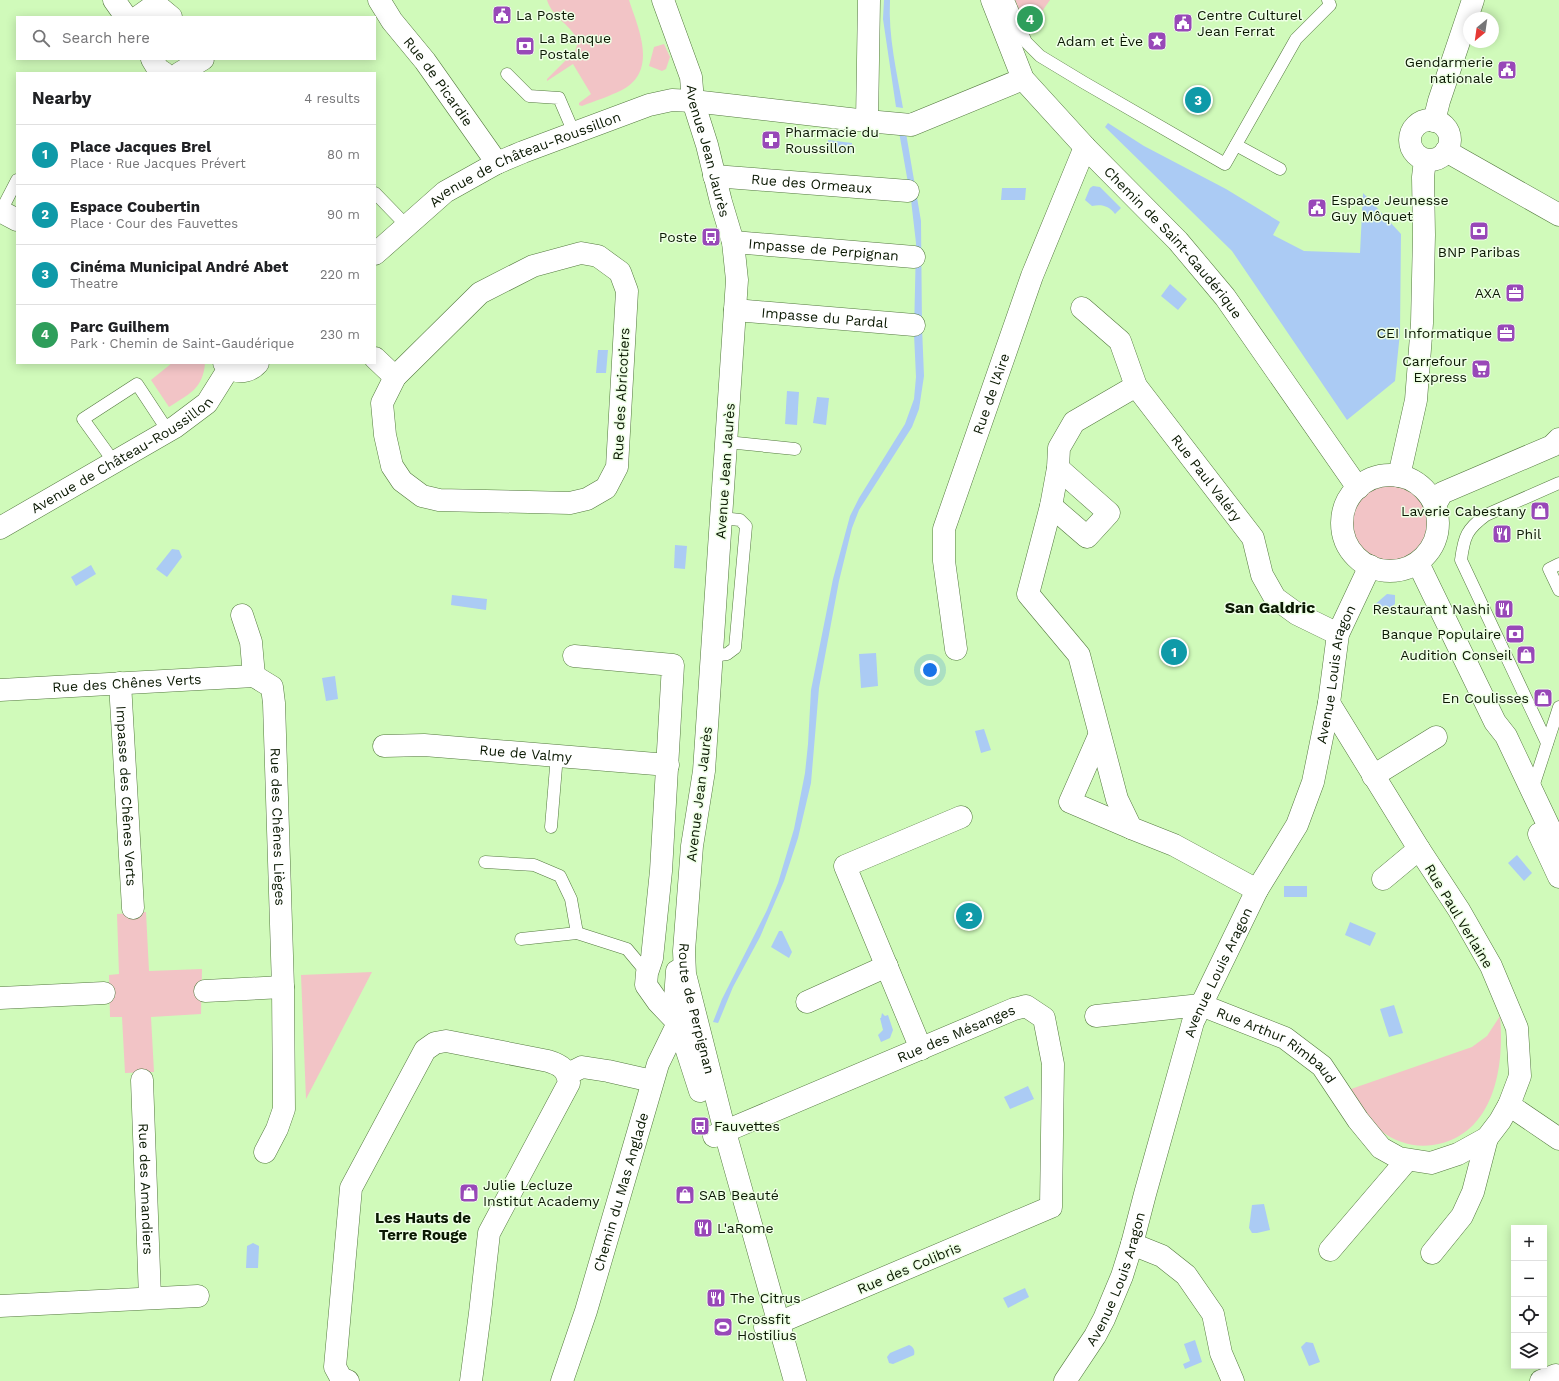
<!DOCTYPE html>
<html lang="en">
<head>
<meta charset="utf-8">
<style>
  body { margin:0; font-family:"Work Sans",sans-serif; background:#f2f2f2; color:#202124 }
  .controls { position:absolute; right:12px; bottom:12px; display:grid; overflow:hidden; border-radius:0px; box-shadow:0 2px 10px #0003 }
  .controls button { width:36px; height:36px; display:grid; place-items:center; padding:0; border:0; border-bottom:1px solid #e0e0e0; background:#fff; color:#202124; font:20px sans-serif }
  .compass { position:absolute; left:1463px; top:12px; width:36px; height:36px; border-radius:50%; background:#fff; box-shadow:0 2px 10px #0003; rotate:209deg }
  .you { position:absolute; left:930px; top:670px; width:14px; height:14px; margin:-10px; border:3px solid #fff; border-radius:50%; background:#1a73e8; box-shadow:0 0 0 6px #1a73e833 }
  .badge { display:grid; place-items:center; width:26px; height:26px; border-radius:50%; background:#9848b8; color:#fff; font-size:13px; font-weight:700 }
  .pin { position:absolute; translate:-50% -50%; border:2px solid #fff; box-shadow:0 1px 4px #0006 }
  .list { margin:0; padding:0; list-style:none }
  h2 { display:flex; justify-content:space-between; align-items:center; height:52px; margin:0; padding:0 16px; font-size:17px }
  h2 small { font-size:13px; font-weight:400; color:#757577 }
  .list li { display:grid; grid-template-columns:26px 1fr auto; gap:12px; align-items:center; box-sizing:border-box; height:60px; padding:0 16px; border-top:1px solid #e0e0e0 }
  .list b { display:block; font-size:15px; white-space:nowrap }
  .list p { margin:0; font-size:13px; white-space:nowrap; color:#757577 }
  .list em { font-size:13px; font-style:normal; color:#757577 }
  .icon { flex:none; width:22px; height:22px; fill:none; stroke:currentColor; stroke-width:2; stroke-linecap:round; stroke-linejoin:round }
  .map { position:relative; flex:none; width:1559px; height:1381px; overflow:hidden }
  .search { position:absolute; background:#fff; box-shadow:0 2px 10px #0003; left:16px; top:16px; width:360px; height:44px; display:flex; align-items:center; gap:10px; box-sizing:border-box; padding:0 14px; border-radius:0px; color:#757577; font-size:15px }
  .panel { position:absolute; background:#fff; box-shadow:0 2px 10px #0003; left:16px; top:72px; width:360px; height:292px; border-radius:0px }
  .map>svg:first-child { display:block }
  .green { fill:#f2c4c6 }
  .water { fill:#abcbf4 }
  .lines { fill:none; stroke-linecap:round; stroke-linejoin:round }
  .lane-casing { stroke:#54793f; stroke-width:13 }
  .street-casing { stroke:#54793f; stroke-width:23 }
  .secondary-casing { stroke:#54793f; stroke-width:23 }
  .lane { stroke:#fff; stroke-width:12 }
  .street { stroke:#fff; stroke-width:22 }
  .secondary { stroke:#fff; stroke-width:22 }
  .labels { text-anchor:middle; stroke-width:3; stroke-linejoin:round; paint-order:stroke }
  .poi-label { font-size:14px; fill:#0a1802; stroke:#eeffe5; text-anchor:start }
  .street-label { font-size:14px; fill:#0a1802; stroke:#eeffe5 }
  .neighbourhood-label { font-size:15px; font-weight:bold; fill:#0a1802; stroke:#eeffe5 }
  .quarter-label { font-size:16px; font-weight:bold; fill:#0a1802; stroke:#eeffe5 }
</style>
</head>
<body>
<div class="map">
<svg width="1559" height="1381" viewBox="0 0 1559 1381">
  <rect width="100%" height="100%" fill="#d0faba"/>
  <g class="green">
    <path d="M547,0H629C638,28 659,71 622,90C610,96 595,101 582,106L579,105V103L591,94L573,64L547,81V79L575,51L578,43C574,26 552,18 547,0Z"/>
    <path d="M1015,0H1050L1028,31Z"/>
    <path d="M664,44L670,57L666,69L662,71L649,66L654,47Z"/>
    <path d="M172,363H205C203,389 189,394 169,407L151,380Z"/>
    <circle cx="1390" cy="523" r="48"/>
    <path d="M146,912L149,971L202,969L201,1014L151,1017L154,1072L125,1073L122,1017H110L109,975L119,974L117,914Z"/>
    <path d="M372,972L306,1099L301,975Z"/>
    <path d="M1500,1016C1505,1067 1494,1136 1433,1145C1414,1148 1396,1142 1381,1131C1368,1121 1360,1104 1351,1089L1472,1047L1487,1036Z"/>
  </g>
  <g class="water">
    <path d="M884,0H890C888,36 897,73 903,108L896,107L883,19Z"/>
    <path d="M1108,123L1144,146L1226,189L1280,222L1273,235L1304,251L1360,253L1363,193L1367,197L1401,234L1400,333L1395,381L1347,420L1232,251L1105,127Z"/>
    <path d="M899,132L906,133L921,221L922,327L924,376L919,409L912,427L859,510L852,528L839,581L819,688L811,783L798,838L784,881L760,937L733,987L719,1021L718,1023L713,1022L722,999L767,910L778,883L794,829L805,773L808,744L811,690L833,579L850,516L859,498L905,424L914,399L916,377L914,334L916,243L911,200Z"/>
    <path d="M828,140L852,143L851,154L827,152Z"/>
    <path d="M1093,186L1100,187L1121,208L1115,214C1109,206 1102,204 1092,206L1085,200L1090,188Z"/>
    <path d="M1002,188H1026L1025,200H1001Z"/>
    <path d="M1170,284L1187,299L1178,310L1161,296Z"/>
    <path d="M598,350H608L606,373H596Z"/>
    <path d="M787,391L799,392L797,425L785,424Z"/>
    <path d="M817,397L829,398L826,425L813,423Z"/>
    <path d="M675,545L687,546L685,569L674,568Z"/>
    <path d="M172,549L179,550L182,557L167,577L156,569Z"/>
    <path d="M91,565L96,574L76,586L71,577Z"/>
    <path d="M1387,594L1395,595V604L1381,615L1373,606Z"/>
    <path d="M452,595L487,599L486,610L451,605Z"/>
    <path d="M876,653L878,686L861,688L859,654Z"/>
    <path d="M335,676L338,699L326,701L322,678Z"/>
    <path d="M984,729L991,750L981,753L975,731Z"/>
    <path d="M1517,855L1532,873L1524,881L1508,863Z"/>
    <rect x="1284" y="886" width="23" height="11"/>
    <path d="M1350,922L1376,933L1370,946L1345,935Z"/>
    <path d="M779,931H782L792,952L789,958L771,947Z"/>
    <path d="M1394,1005L1403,1033L1389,1037L1380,1009Z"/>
    <path d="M882,1013L885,1016L888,1015L893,1030L890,1038L881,1042L878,1035L883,1030L880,1018H881Z"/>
    <path d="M1028,1086L1034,1099L1010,1109L1004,1097Z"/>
    <path d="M1264,1204L1270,1230L1257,1233H1252L1249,1228L1252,1205Z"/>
    <path d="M253,1243L259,1246L258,1268H246L247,1246Z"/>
    <path d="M1025,1288L1029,1297L1008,1308L1003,1298Z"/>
    <path d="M1195,1340L1202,1362L1185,1369L1183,1364L1190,1361L1184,1344Z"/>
    <path d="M1306,1342L1313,1343L1320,1362L1309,1366L1301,1347Z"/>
    <path d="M909,1345C914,1347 915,1351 914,1355L893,1364L889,1363L887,1357L890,1353Z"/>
  </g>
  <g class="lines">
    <g class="lane-casing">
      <g id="lane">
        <path d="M1008,0L1026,42L1040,56L1083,82L1225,164L1296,39L1330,5L1328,0"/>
        <path d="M507,74L529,96L559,98L574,133"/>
        <path d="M1236,145L1280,169"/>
        <path d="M375,193L407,226"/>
        <path d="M1,211L17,180"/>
        <path d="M727,442L795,449"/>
        <path d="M114,462L83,419L137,384L168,431"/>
        <path d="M1559,564L1549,569L1559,590"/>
        <path d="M712,656L727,654L735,648L746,526L740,520L722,518"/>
        <path d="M1547,743L1461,560C1464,536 1467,529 1486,515L1559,483"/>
        <path d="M1532,790L1559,707"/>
        <path d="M551,827L557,755"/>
        <path d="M485,862L534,865L560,876L571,899L577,933"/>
        <path d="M521,939L577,933L627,949L647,973"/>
      </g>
    </g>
    <g class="street-casing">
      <g id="street">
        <path d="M114,0L126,17"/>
        <path id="s1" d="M379,0L392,21L425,61L497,163"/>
        <path id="s2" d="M992,0L1023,79L1085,147L1178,241L1225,297L1358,488"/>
        <path d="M138,17L152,7H159L171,17"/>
        <path d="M152,59L158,69L164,73"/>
        <path d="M180,73L203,59"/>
        <path d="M693,101L867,121L911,125L1023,79"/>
        <path d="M867,121L869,0"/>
        <path d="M1446,151L1559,215"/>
        <path id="s3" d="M714,176L908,191"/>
        <path d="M0,211L17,220"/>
        <path id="s4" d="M733,242L914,257"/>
        <path d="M581,253L598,256L620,272L627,291L617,467L606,488L587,499L570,503L439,500L422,496L402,481L392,466L385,435L382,403L395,377L480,293L533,266Z"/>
        <path id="s5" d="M1082,308L1120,341L1136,386L1253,538L1262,575L1275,598L1297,614L1338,634"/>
        <path id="s6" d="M735,310L914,325"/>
        <path d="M375,358L395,377"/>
        <path d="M1136,386L1074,422L1059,448L1058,468L1051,506L1028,594L1079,655L1117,799L1131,828L1174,845L1257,890"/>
        <path d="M1435,505L1442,493L1552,446L1559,439"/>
        <path d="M1051,506L1087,537L1109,513L1058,468"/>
        <path d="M242,615L251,642L254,676"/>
        <path id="s7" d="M956,649L944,561V529L1032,276L1085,147"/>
        <path d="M574,656L673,665L661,871L652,958L647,973L646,985L658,1002L678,1023"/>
        <path id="s8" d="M254,676L272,687L274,703L283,987L284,1109L277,1129L265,1152"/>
        <path id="s9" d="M120,683L133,908"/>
        <path id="s10" d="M0,690L254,676"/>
        <path d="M1099,736L1070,802L1131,828"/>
        <path id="s11" d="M384,746L424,745L668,765"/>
        <path d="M1373,776L1436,737"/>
        <path d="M1383,879L1419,849"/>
        <path d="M205,991L283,987"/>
        <path d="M0,998L104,993"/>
        <path d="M807,1002L887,966"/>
        <path id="s12" d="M1096,1016L1201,1005L1285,1038L1322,1066L1358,1120L1381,1148L1399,1158L1431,1163L1458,1154L1487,1138L1500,1121L1509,1105L1520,1076L1517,1028L1491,966L1459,910L1419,849L1329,703"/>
        <path d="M921,1049L845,866L961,817"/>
        <path d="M568,1074L582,1067L608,1071L652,1081"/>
        <path id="s13" d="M142,1080L150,1298"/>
        <path d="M1509,1105L1559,1139"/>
        <path id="s14" d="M714,1136L1014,1009L1026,1006L1044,1018L1053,1064L1051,1207L778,1323L765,1327"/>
        <path d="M1132,1244L1162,1256L1186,1275L1213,1314L1221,1353L1233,1381"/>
        <path d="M1330,1250L1407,1160"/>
        <path d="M1432,1253L1462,1216L1473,1192L1487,1138"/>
        <path d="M0,1306L198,1296"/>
        <path d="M348,1381L341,1378L335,1367L351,1188L425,1050L435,1043L446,1041L548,1061C561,1065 567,1069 569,1083L489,1233L480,1313L471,1381"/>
        <path id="s15" d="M562,1381L586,1311L658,1064L678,1023L691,1019"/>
        <path d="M1541,1381L1556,1375"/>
      </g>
    </g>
    <g class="secondary-casing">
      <g id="secondary">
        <path id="s16" d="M663,0L691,77L693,101L707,145L721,202L733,242L737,280L704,771L692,846L684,951L685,974L725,1132L795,1381"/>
        <circle cx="1430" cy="140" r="20"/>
        <path d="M1434,121L1439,101L1473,0"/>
        <path id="s17" d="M375,254L445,192L497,163L523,152L649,105L672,100L693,101"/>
        <path d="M224,363C234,374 248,374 258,363"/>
        <circle cx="1390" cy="523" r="48"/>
        <path d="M1399,476L1416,400L1422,323L1424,235L1423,177L1425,160"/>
        <path id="s18" d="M0,528L175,427L207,403L229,368"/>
        <path d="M1418,563L1495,722L1506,736L1559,848"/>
        <path d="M1539,834L1559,877"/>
        <path d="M677,971L675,999L678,1023L700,1091"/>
        <path id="s19" d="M1065,1381L1095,1336L1104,1319L1122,1276L1132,1244L1145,1194L1193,1022L1257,890L1297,825L1313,782L1329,703L1338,634L1370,566"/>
      </g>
    </g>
    <use href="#lane" class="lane"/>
    <use href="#street" class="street"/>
    <use href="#secondary" class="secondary"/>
  </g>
  <defs>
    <g id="civic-square" transform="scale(1)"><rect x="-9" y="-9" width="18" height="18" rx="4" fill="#9848b8" stroke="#eeffe5"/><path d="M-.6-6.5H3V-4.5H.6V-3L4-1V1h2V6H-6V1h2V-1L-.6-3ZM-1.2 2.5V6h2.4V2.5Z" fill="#fff"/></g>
    <g id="sight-square" transform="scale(1)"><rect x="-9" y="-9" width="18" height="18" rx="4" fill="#9848b8" stroke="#eeffe5"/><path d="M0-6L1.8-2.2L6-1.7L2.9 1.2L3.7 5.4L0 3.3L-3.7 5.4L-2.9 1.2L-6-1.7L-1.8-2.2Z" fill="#fff"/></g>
    <g id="bank-square" transform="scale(1)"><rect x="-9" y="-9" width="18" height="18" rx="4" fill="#9848b8" stroke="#eeffe5"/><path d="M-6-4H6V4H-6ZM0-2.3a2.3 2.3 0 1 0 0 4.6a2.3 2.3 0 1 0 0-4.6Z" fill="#fff"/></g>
    <g id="pharmacy-square" transform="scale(1)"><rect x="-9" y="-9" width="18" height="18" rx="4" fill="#9848b8" stroke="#eeffe5"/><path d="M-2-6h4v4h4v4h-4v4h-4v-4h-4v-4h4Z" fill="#fff"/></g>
    <g id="bus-square" transform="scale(1)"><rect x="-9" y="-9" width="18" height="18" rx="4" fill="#9848b8" stroke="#eeffe5"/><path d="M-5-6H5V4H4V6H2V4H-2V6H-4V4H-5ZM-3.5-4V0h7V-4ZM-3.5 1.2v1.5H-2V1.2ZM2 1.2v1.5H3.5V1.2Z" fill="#fff"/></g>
    <g id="office-square" transform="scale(1)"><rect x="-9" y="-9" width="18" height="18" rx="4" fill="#9848b8" stroke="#eeffe5"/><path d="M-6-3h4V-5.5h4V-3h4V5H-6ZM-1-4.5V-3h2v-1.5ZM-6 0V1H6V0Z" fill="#fff"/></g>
    <g id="supermarket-square" transform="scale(1)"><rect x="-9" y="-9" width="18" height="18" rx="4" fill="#9848b8" stroke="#eeffe5"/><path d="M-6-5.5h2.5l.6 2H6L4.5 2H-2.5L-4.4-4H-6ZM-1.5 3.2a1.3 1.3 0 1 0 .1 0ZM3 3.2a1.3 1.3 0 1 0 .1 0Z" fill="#fff"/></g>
    <g id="shop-square" transform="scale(1)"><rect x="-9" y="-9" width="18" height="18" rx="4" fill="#9848b8" stroke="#eeffe5"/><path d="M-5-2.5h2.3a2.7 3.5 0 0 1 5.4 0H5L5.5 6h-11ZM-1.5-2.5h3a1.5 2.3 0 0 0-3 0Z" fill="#fff"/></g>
    <g id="restaurant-square" transform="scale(1)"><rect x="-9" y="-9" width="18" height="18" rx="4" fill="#9848b8" stroke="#eeffe5"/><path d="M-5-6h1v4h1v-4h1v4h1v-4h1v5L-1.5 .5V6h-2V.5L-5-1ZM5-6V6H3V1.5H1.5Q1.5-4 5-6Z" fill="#fff"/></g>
    <g id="stadium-square" transform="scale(1)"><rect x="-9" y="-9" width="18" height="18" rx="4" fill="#9848b8" stroke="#eeffe5"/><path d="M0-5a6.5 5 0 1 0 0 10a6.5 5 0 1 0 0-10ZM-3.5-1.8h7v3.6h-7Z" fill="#fff"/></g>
  </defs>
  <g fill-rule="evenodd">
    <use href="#civic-square" x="502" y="15"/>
    <use href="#civic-square" x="1183" y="23"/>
    <use href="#sight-square" x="1157" y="41"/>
    <use href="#bank-square" x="525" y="46"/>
    <use href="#civic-square" x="1507" y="70"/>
    <use href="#pharmacy-square" x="771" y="140"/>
    <use href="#civic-square" x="1317" y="208"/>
    <use href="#bank-square" x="1479" y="231"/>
    <use href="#bus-square" x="711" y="237"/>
    <use href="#office-square" x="1515" y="293"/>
    <use href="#office-square" x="1506" y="333"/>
    <use href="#supermarket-square" x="1481" y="369"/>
    <use href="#shop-square" x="1540" y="511"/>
    <use href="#restaurant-square" x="1502" y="534"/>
    <use href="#restaurant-square" x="1504" y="609"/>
    <use href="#bank-square" x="1515" y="634"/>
    <use href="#shop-square" x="1526" y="655"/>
    <use href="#shop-square" x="1543" y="698"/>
    <use href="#bus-square" x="700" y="1126"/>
    <use href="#shop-square" x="469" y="1193"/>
    <use href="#shop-square" x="685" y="1195"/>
    <use href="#restaurant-square" x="703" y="1228"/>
    <use href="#restaurant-square" x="716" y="1298"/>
    <use href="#stadium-square" x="723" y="1327"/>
  </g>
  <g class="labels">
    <g class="poi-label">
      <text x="516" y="20">La Poste</text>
      <text x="1197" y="20">Centre Culturel<tspan x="1197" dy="16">Jean Ferrat</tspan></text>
      <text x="539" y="43">La Banque<tspan x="539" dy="16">Postale</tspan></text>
      <text x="1143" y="46" text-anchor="end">Adam et Ève</text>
      <text x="1493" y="67" text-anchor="end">Gendarmerie<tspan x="1493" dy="16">nationale</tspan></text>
      <text x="785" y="137">Pharmacie du<tspan x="785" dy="16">Roussillon</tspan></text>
      <text x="1331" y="205">Espace Jeunesse<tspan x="1331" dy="16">Guy Môquet</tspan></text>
      <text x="697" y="242" text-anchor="end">Poste</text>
      <text x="1479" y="257" text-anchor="middle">BNP Paribas</text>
      <text x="1501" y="298" text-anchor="end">AXA</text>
      <text x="1492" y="338" text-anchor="end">CEI Informatique</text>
      <text x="1467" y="366" text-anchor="end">Carrefour<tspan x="1467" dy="16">Express</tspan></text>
      <text x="1526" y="516" text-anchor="end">Laverie Cabestany</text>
      <text x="1516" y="539">Phil</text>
      <text x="1490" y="614" text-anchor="end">Restaurant Nashi</text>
      <text x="1501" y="639" text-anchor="end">Banque Populaire</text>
      <text x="1512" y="660" text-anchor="end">Audition Conseil</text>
      <text x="1529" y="703" text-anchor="end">En Coulisses</text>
      <text x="714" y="1131">Fauvettes</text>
      <text x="483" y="1190">Julie Lecluze<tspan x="483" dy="16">Institut Academy</tspan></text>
      <text x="699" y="1200">SAB Beauté</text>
      <text x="717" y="1233">L'aRome</text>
      <text x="730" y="1303">The Citrus</text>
      <text x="737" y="1324">Crossfit<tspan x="737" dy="16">Hostilius</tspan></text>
    </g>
    <g class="street-label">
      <text dy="5" stroke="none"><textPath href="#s1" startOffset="101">Rue de Picardie</textPath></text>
      <text dy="5" stroke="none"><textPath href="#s16" startOffset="158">Avenue Jean Jaurès</textPath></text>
      <text dy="5" stroke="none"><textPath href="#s17" startOffset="180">Avenue de Château-Roussillon</textPath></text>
      <text dy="5" stroke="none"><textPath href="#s3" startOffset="98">Rue des Ormeaux</textPath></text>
      <text dy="5" stroke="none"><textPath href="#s2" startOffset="307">Chemin de Saint-Gaudérique</textPath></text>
      <text dy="5" stroke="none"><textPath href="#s4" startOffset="91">Impasse de Perpignan</textPath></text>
      <text dy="5" stroke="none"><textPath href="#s6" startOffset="90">Impasse du Pardal</textPath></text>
      <text transform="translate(621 394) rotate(-87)" y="5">Rue des Abricotiers</text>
      <text dy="5" stroke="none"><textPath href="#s7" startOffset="264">Rue de l'Aire</textPath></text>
      <text dy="5" stroke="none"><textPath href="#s18" startOffset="142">Avenue de Château-Roussillon</textPath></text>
      <text transform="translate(725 471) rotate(-86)" y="5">Avenue Jean Jaurès</text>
      <text dy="5" stroke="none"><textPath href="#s5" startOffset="214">Rue Paul Valéry</textPath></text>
      <text dy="5" stroke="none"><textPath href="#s19" startOffset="763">Avenue Louis Aragon</textPath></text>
      <text dy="5" stroke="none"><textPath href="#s10" startOffset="127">Rue des Chênes Verts</textPath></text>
      <text dy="5" stroke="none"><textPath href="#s11" startOffset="142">Rue de Valmy</textPath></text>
      <text transform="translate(699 794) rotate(-83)" y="5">Avenue Jean Jaurès</text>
      <text dy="5" stroke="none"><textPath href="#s9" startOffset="113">Impasse des Chênes Verts</textPath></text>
      <text dy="5" stroke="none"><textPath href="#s8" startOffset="161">Rue des Chênes Lièges</textPath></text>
      <text transform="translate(1459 916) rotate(59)" y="5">Rue Paul Verlaine</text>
      <text dy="5" stroke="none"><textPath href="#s19" startOffset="439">Avenue Louis Aragon</textPath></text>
      <text dy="5" stroke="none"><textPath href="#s16" startOffset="1023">Route de Perpignan</textPath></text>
      <text dy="5" stroke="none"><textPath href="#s14" startOffset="263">Rue des Mésanges</textPath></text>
      <text dy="5" stroke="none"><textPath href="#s12" startOffset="192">Rue Arthur Rimbaud</textPath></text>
      <text dy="5" stroke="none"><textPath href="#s13" startOffset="109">Rue des Amandiers</textPath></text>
      <text dy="5" stroke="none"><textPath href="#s15" startOffset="198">Chemin du Mas Anglade</textPath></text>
      <text transform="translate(909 1268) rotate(-23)" y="5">Rue des Colibris</text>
      <text dy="5" stroke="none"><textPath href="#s19" startOffset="115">Avenue Louis Aragon</textPath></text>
    </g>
    <g class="neighbourhood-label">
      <text x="423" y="1223">Les Hauts de<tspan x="423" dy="17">Terre Rouge</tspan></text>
    </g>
    <g class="quarter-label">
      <text x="1270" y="613">San Galdric</text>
    </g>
  </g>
</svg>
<div class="controls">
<button>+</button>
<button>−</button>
<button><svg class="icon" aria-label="locate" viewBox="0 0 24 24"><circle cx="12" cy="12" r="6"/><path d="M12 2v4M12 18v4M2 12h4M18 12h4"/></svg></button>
<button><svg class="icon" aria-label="layers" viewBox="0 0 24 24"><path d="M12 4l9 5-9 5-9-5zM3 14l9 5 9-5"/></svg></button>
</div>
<svg class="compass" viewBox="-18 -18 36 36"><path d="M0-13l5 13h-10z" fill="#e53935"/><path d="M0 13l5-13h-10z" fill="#757577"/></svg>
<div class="you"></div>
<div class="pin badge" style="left:1174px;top:652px;background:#0f9aa8">1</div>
<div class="pin badge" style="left:969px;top:916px;background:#0f9aa8">2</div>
<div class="pin badge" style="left:1198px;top:100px;background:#0f9aa8">3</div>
<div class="pin badge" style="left:1030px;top:19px;background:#2e9e5b">4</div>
<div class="search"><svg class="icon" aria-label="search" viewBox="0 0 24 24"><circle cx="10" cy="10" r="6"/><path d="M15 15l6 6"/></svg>Search here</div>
<section class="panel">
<h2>Nearby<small>4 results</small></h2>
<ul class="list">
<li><span class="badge" style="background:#0f9aa8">1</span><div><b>Place Jacques Brel</b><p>Place · Rue Jacques Prévert</p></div><em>80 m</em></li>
<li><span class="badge" style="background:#0f9aa8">2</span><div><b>Espace Coubertin</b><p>Place · Cour des Fauvettes</p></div><em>90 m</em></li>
<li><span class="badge" style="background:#0f9aa8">3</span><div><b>Cinéma Municipal André Abet</b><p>Theatre</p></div><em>220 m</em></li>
<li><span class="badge" style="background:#2e9e5b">4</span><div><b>Parc Guilhem</b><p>Park · Chemin de Saint-Gaudérique</p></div><em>230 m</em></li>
</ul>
</section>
</div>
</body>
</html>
